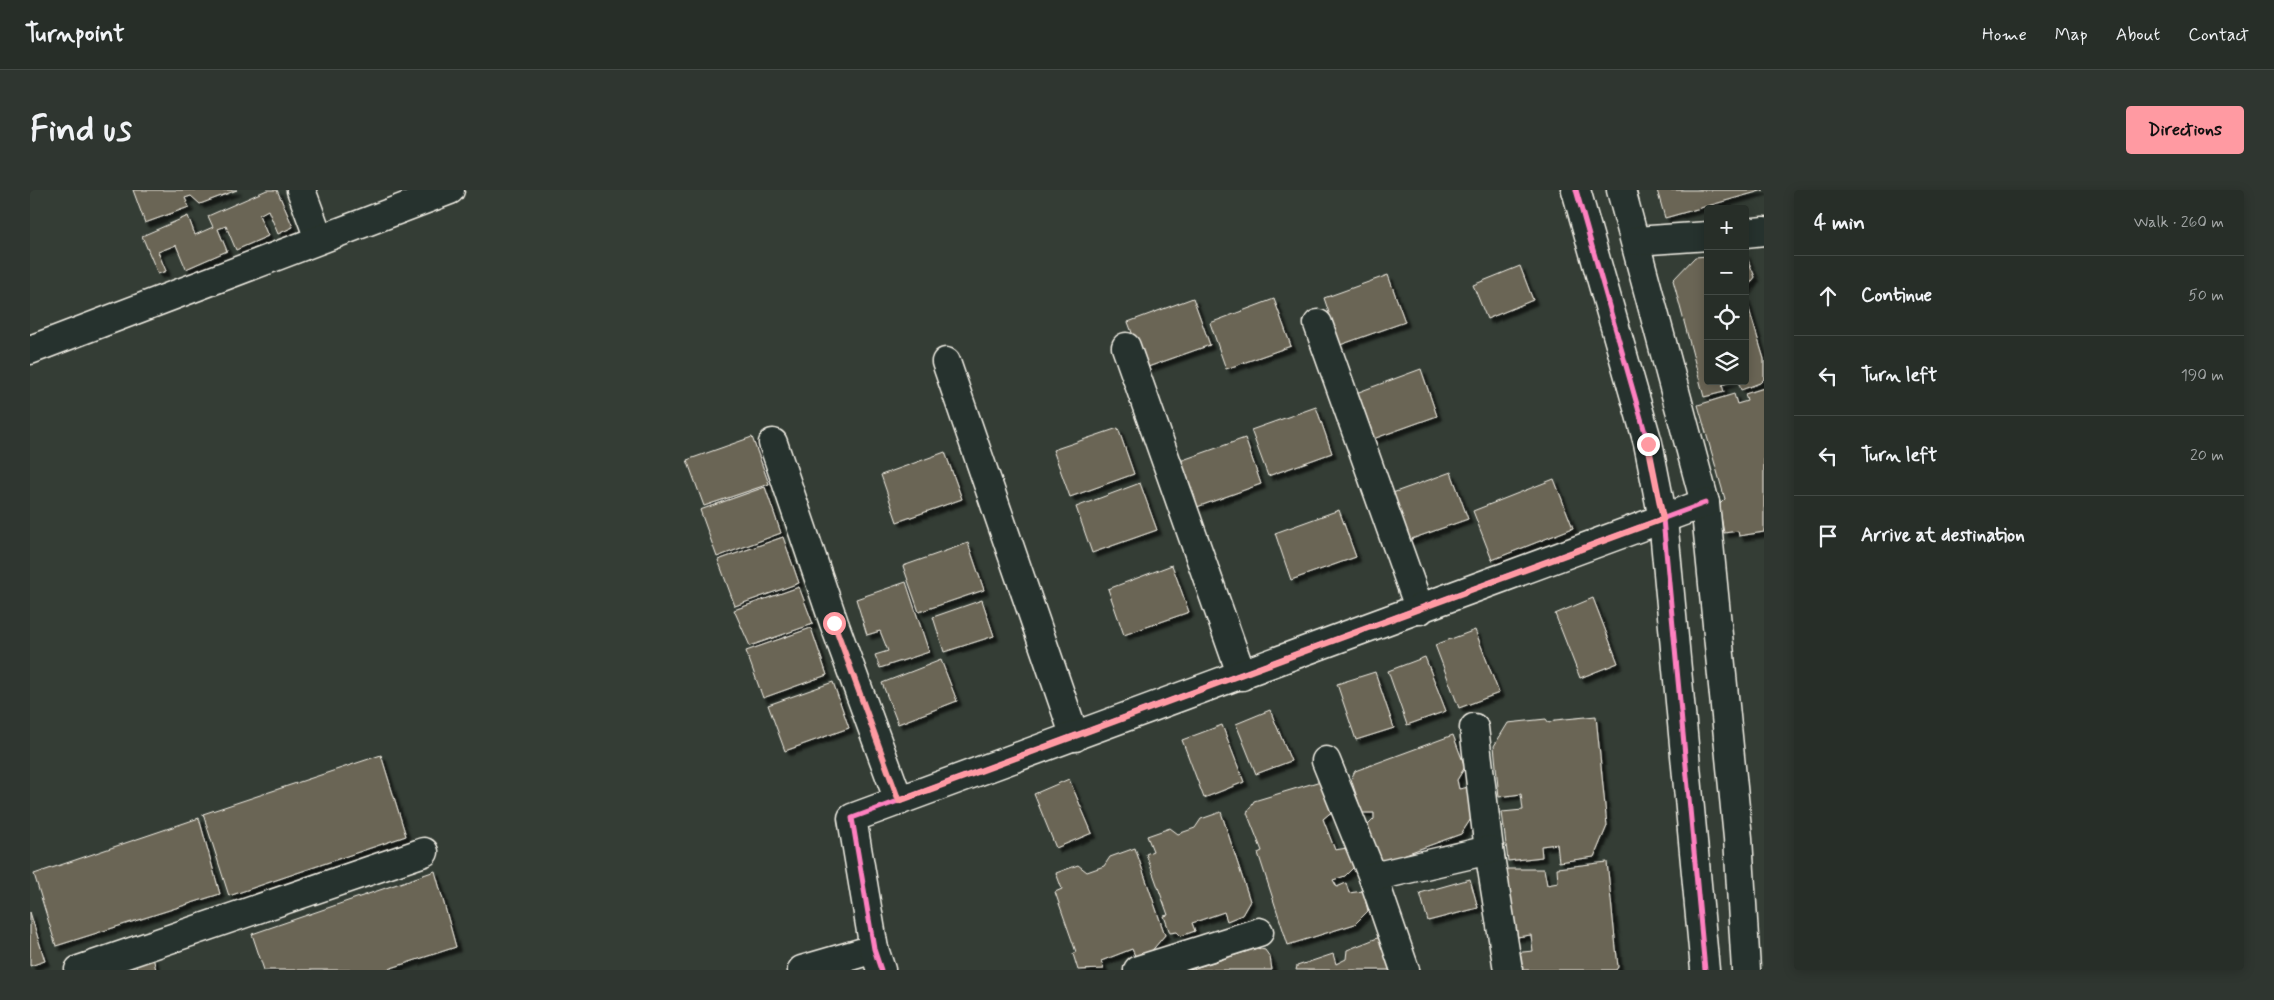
<!DOCTYPE html>
<html lang="en">
<head>
<meta charset="utf-8">
<style>
  body { margin:0; font-family:Mynerve,sans-serif; background:#2f3630; color:#f1f3f6 }
  .controls { position:absolute; right:15px; top:15px; display:grid; overflow:hidden; border-radius:5px; box-shadow:0 2px 12px #0003 }
  .controls button { width:45px; height:45px; display:grid; place-items:center; padding:0; border:0; border-bottom:1px solid #434a45; background:#272e28; color:#f1f3f6; font:25px sans-serif }
  .stop { position:absolute; width:15px; height:15px; margin:-11px; border:4px solid #ff9aa2; border-radius:50%; background:#fff }
  .stop.end { background:#ff9aa2; border-color:#fff; box-shadow:0 1px 5px #0008 }
  .list { margin:0; padding:0; list-style:none }
  h2 { display:flex; justify-content:space-between; align-items:center; height:65px; margin:0; padding:0 20px; font-size:21px }
  h2 small { font-size:16px; font-weight:400; color:#a4a8a8 }
  .list li { display:grid; grid-template-columns:32px 1fr auto; gap:15px; align-items:center; box-sizing:border-box; height:80px; padding:0 20px; border-top:1px solid #434a45 }
  .list b { display:block; font-size:19px; white-space:nowrap }
  .list em { font-size:16px; font-style:normal; color:#a4a8a8 }
  .icon { flex:none; width:28px; height:28px; fill:none; stroke:currentColor; stroke-width:2; stroke-linecap:round; stroke-linejoin:round }
  .map { position:relative; flex:none; width:1734px; height:780px; overflow:hidden; border-radius:5px }
  header { display:flex; align-items:center; gap:30px; box-sizing:border-box; height:70px; padding:0 25px; background:#272e28; border-bottom:1px solid #434a45 }
  header strong { font-size:24px }
  nav { display:flex; gap:28px; margin-inline-start:auto; font-size:18px }
  .intro { display:flex; align-items:center; justify-content:space-between; box-sizing:border-box; height:120px; padding:0 30px }
  h1 { margin:0; font-size:35px }
  .button { padding:12px 22px; border-radius:5px; background:#ff9aa2; color:#111; font-size:18px; font-weight:700 }
  main { display:flex; gap:30px; padding:0 30px }
  aside { flex:1; background:#272e28; border-radius:5px; box-shadow:0 2px 12px #0003 }
  .map>svg:first-child { display:block }
  .building { fill:#6b6554; stroke:#f4f1e8; filter:url(#shadow) }
  .lines { fill:none; stroke-linecap:round; stroke-linejoin:round }
  .minor-casing { stroke:#f4f1e8; stroke-width:31 }
  .minor { stroke:#26332d; stroke-width:28 }
  .cycleway-casing { stroke:#26332d; stroke-width:8 }
  .cycleway { stroke:#ff80c0; stroke-width:5 }
  .route { stroke:#ff9aa2; stroke-width:6 }
</style>
</head>
<body>
<header>
<strong>Turnpoint</strong>
<nav><a>Home</a><a>Map</a><a>About</a><a>Contact</a></nav>
</header>
<div class="intro"><h1>Find us</h1><a class="button">Directions</a></div>
<main>
<div class="map">
<svg width="1734" height="780" viewBox="0 0 1734 780">
  <defs>
    <filter id="shadow"><feDropShadow dx="4.5" dy="4.5" stdDeviation="1" flood-color="#0009"/></filter>
  </defs>
  <rect width="100%" height="100%" fill="#343d35"/>
  <filter id="ink" filterUnits="userSpaceOnUse"><feTurbulence type="fractalNoise" baseFrequency=".02" numOctaves="2"/><feDisplacementMap in="SourceGraphic" scale="10" xChannelSelector="R" yChannelSelector="G"/><feConvolveMatrix kernelMatrix="1 2 1 2 8 2 1 2 1" color-interpolation-filters="sRGB"/></filter>
  <g filter="url(#ink)">
    <g class="building">
      <path d="M103,0H207L170,14L161,6L155,8L159,17L115,33Z"/>
      <path d="M237,0H247L263,37L248,44L238,20L229,25L238,46L206,60L196,36L188,39L197,61L156,79L146,55L128,62L136,81L128,84L112,46L158,26L165,45L183,37L178,26Z"/>
      <path d="M1627,0H1734L1635,28Z"/>
      <path d="M1715,63L1725,87L1715,101Z"/>
      <path d="M1678,66V191H1703L1692,195L1694,202L1674,207L1643,90L1665,67Z"/>
      <path d="M1490,76L1503,110L1457,129L1443,95Z"/>
      <path d="M1358,85L1375,132L1310,155L1294,108Z"/>
      <path d="M1715,106L1734,169V189L1730,193L1711,200L1708,191H1715Z"/>
      <path d="M1163,108L1180,155L1115,178L1098,132Z"/>
      <path d="M1244,109L1261,156L1196,179L1180,133Z"/>
      <path d="M1391,179L1407,226L1343,249L1326,203Z"/>
      <path d="M1734,198V342L1709,346L1708,341L1694,343L1689,315L1695,309L1668,215L1704,204L1707,214L1717,211L1715,204Z"/>
      <path d="M1286,217L1302,263L1238,286L1221,240Z"/>
      <path d="M1088,238L1104,284L1040,307L1023,260Z"/>
      <path d="M722,247L739,294L674,316L657,270Z"/>
      <path d="M1215,248L1231,294L1167,317L1150,271Z"/>
      <path d="M915,262L932,309L867,332L851,285Z"/>
      <path d="M1421,282L1438,329L1373,352L1357,305Z"/>
      <path d="M1524,289L1543,338L1462,370L1443,321Z"/>
      <path d="M1110,293L1127,340L1062,363L1046,317Z"/>
      <path d="M735,297L751,343L687,367L670,320Z"/>
      <path d="M1309,320L1326,367L1261,390L1245,343Z"/>
      <path d="M753,347L769,393L705,416L688,370Z"/>
      <path d="M938,353L954,400L889,422L873,376Z"/>
      <path d="M1142,375L1159,422L1094,445L1078,399Z"/>
      <path d="M876,392L899,462L850,478L845,465L858,461L850,441L837,445L826,409Z"/>
      <path d="M769,397L783,434L720,456L704,420Z"/>
      <path d="M1563,408L1588,473L1550,488L1525,424Z"/>
      <path d="M952,410L964,446L914,462L903,427Z"/>
      <path d="M781,438L797,485L733,508L716,461Z"/>
      <path d="M1445,440L1469,503L1429,518L1405,455Z"/>
      <path d="M1395,467L1416,521L1377,535L1358,481Z"/>
      <path d="M911,470L927,511L868,534L852,493Z"/>
      <path d="M1345,482L1364,538L1326,550L1307,494Z"/>
      <path d="M803,492L819,538L755,561L738,515Z"/>
      <path d="M1240,520L1261,571L1226,584L1206,534Z"/>
      <path d="M1566,526L1577,636L1564,667L1529,672L1527,654L1511,656L1512,667L1478,671L1472,622L1493,620L1491,604L1469,607L1464,556L1478,533L1516,529L1519,533L1525,530Z"/>
      <path d="M1192,535L1214,592L1174,608L1152,550Z"/>
      <path d="M1423,545L1435,577L1427,590L1429,599L1439,597L1446,621L1431,644L1348,674L1335,638L1344,629V623H1332L1321,589L1325,581Z"/>
      <path d="M351,565L376,646L199,706L173,624Z"/>
      <path d="M1039,589L1062,643L1026,658L1004,604Z"/>
      <path d="M1294,590L1305,619L1293,629L1305,660L1317,658L1325,676L1315,686L1303,690L1307,697L1316,693L1319,703L1333,701L1338,721L1325,734L1258,755L1228,663L1232,661L1217,623L1224,611Z"/>
      <path d="M1191,622L1220,711L1212,725L1197,731L1194,722L1162,733L1165,741L1151,746L1147,742L1140,743L1134,726L1138,725L1116,664L1123,661L1117,646L1140,638L1148,644L1165,638L1171,629Z"/>
      <path d="M169,628L190,704L26,756L4,684Z"/>
      <path d="M1105,658L1135,745L1120,763L1106,768L1102,759L1071,771L1074,779L1048,780L1043,764L1046,762L1025,702L1032,699L1026,683L1048,675L1057,682L1074,676L1080,667Z"/>
      <path d="M1577,672L1588,777L1586,780H1484L1483,763L1503,761L1501,745L1480,748L1474,697L1478,679H1514L1517,695L1528,693L1527,678Z"/>
      <path d="M405,681L426,757L355,780H234L222,744Z"/>
      <path d="M1440,689L1448,718L1398,731L1390,703Z"/>
      <path d="M0,722L15,771L0,776Z"/>
      <path d="M1355,745L1367,780H1266L1267,776L1303,764L1306,774L1316,769L1317,760Z"/>
      <path d="M1227,758L1235,760L1240,767L1242,780H1159Z"/>
      <path d="M123,767L126,780H85Z"/>
    </g>
    <g class="lines">
      <g class="minor-casing">
        <g id="minor">
          <path d="M271,0L289,49"/>
          <path d="M1546,0L1618,253L1633,329L1675,780"/>
          <path d="M1591,0L1675,313L1708,648L1716,780"/>
          <path d="M1715,43L1734,41"/>
          <path d="M1606,51L1678,46"/>
          <path d="M1288,134L1390,420"/>
          <path d="M1096,157L1212,486"/>
          <path d="M0,160L420,0"/>
          <path d="M916,172L1045,547"/>
          <path d="M743,253L804,433L869,611"/>
          <path d="M1444,538L1459,660L1478,780"/>
          <path d="M1296,571L1343,687L1375,780"/>
          <path d="M1343,687L1459,660"/>
          <path d="M49,780L394,662"/>
          <path d="M772,780L844,759"/>
          <path d="M851,780L844,759L822,628L1675,313"/>
          <path d="M1108,780L1229,742"/>
        </g>
      </g>
      <use href="#minor" class="minor"/>
      <g class="cycleway-casing">
        <g id="cycleway">
          <path d="M1546,0L1618,253L1633,329L1675,780"/>
          <path d="M851,780L844,759L822,628L1675,313"/>
        </g>
      </g>
      <use href="#cycleway" class="cycleway"/>
    </g>
  </g>
  <g class="lines" filter="url(#ink)">
    <path class="route" d="M804,433L869,611L1633,329L1618,254"/>
  </g>
</svg>
<div class="controls">
<button>+</button>
<button>−</button>
<button><svg class="icon" aria-label="locate" viewBox="0 0 24 24"><circle cx="12" cy="12" r="6"/><path d="M12 2v4M12 18v4M2 12h4M18 12h4"/></svg></button>
<button><svg class="icon" aria-label="layers" viewBox="0 0 24 24"><path d="M12 4l9 5-9 5-9-5zM3 14l9 5 9-5"/></svg></button>
</div>
<div class="stop" style="left:804px;top:433px"></div>
<div class="stop end" style="left:1618px;top:254px"></div>
</div>
<aside>
<h2>4 min<small>Walk · 260 m</small></h2>
<ul class="list">
<li><svg class="icon" aria-label="ahead" viewBox="0 0 24 24"><path d="M12 20V5M6 11l6-6 6 6"/></svg><div><b>Continue</b></div><em>50 m</em></li>
<li><svg class="icon" aria-label="left" viewBox="0 0 24 24"><path d="M17 20v-9H6M10 6l-5 5 5 5"/></svg><div><b>Turn left</b></div><em>190 m</em></li>
<li><svg class="icon" aria-label="left" viewBox="0 0 24 24"><path d="M17 20v-9H6M10 6l-5 5 5 5"/></svg><div><b>Turn left</b></div><em>20 m</em></li>
<li><svg class="icon" aria-label="arrive" viewBox="0 0 24 24"><path d="M6 21V4h12l-3 4 3 4H6"/></svg><div><b>Arrive at destination</b></div></li>
</ul>
</aside>
</main>
</body>
</html>
